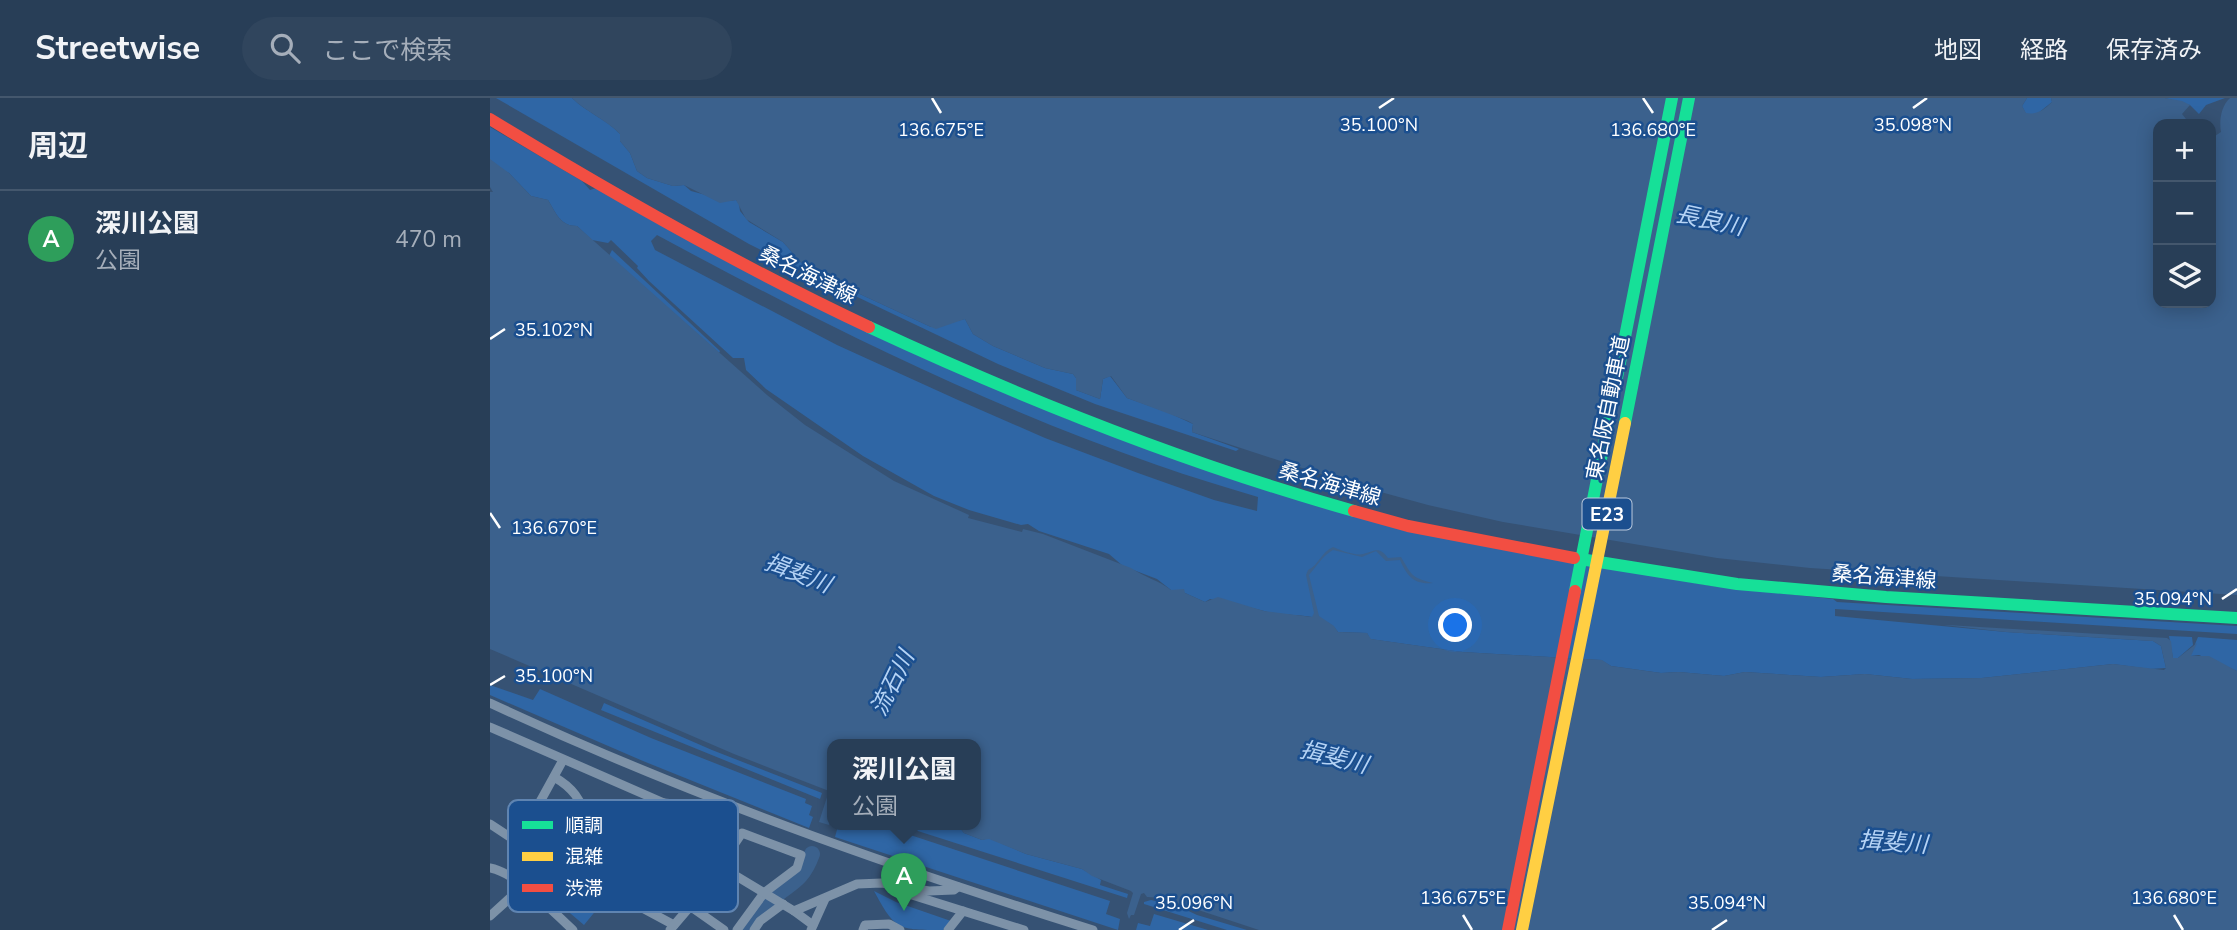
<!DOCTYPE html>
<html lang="ja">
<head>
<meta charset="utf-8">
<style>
  body { margin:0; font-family:"Nunito Sans","Noto Sans JP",sans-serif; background:#30455d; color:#f1f3f6 }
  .controls { position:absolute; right:21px; top:21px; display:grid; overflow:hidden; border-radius:14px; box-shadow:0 4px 18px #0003 }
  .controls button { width:63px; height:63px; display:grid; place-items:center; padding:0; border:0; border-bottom:2px solid #44576d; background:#283e57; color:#f1f3f6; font:35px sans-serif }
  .you { position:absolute; left:966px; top:528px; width:24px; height:24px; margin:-18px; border:5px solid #fff; border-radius:50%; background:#1a73e8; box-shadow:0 0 0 10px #1a73e833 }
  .badge { display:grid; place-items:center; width:46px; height:46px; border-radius:50%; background:#b9c2ce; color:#fff; font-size:23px; font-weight:700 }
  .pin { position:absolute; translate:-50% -58px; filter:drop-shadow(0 2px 4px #0008) }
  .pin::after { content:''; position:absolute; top:37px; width:24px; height:21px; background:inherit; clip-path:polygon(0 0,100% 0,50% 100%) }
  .popup { position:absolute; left:337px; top:641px; width:154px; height:91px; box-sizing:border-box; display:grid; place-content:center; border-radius:14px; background:#283e57; filter:drop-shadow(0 2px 5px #0005); font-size:23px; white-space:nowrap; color:#a5aeba }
  .popup b { font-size:26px; color:#f1f3f6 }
  .popup::after { content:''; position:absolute; left:50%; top:100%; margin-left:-14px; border:14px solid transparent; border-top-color:#283e57 }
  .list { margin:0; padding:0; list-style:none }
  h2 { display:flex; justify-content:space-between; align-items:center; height:91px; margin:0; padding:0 28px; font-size:30px }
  h2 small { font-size:23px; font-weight:400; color:#a5aeba }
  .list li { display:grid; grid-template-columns:46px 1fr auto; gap:21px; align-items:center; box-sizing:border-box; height:98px; padding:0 28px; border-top:2px solid #44576d }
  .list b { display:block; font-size:26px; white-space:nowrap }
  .list p { margin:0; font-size:23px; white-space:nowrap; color:#a5aeba }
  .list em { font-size:23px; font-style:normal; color:#a5aeba }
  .icon { flex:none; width:38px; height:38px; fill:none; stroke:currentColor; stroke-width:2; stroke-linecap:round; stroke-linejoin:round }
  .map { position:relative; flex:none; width:1747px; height:832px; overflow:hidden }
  header { display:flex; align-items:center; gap:42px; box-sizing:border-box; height:98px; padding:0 35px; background:#283e57; border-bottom:2px solid #44576d }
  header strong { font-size:33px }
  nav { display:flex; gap:38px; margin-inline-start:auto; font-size:24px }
  .search { width:490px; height:63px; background:#30455d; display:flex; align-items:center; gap:18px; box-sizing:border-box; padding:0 24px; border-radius:38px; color:#a5aeba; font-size:26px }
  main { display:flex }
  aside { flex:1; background:#283e57 }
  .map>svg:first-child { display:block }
  .green { fill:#2f66a5; fill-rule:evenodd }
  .water { fill:#3b618d }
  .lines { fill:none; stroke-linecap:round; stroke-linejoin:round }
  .river { stroke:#3b618d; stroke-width:16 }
  .street { stroke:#7d92a8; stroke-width:9 }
  .fast { stroke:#16e098; stroke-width:12 }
  .slow { stroke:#ffcf43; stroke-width:12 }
  .jam { stroke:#f24e42; stroke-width:12 }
  .ticks { fill:none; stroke:#fff; stroke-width:2.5 }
  .labels { text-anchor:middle; stroke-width:5; stroke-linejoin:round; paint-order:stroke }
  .shield { fill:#1b4f8f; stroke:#bbcadd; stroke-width:2 }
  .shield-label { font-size:19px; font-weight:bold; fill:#fff }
  .street-label { font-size:21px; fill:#fff; stroke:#1b4f8f }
  .water-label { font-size:23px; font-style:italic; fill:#b5d3f5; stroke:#1b4f8f }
  .key { fill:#1b4f8f; stroke:#5f84b1; stroke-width:2 }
  .key-label { font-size:19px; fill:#fff }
  .ticks-label { font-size:18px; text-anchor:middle; fill:#fff; stroke:#1b4f8f; stroke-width:5; stroke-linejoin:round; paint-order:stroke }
</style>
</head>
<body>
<header>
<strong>Streetwise</strong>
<div class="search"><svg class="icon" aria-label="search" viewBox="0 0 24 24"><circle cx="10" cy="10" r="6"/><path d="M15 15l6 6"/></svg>ここで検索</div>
<nav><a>地図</a><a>経路</a><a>保存済み</a></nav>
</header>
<main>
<aside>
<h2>周辺<small></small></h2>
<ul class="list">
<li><span class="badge" style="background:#2e9e5b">A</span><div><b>深川公園</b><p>公園</p></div><em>470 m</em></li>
</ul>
</aside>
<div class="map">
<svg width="1747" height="832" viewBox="0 0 1747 832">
  <rect width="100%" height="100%" fill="#365274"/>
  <g class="green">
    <path d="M6,0H82C96,14 116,21 130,36V43L140,55L147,73L157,80L183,88L194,87L201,93L238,103L246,102L249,106L250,113L259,124L293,144L318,172L441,229L475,221L483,236L503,248L555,270L583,276L586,280V292L610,301L613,281L620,278L637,300L677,314L703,326L702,334L749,351L746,353L605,306L508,266L317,175L259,146Z"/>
    <path d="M1537,0H1561L1562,4L1547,16H1536L1532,8Z"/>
    <path d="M1675,0H1735L1716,7L1709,16L1700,7Z"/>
    <path d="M0,29L92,83L100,92L106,90L579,322L999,449L1222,488L1343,501L1347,504L1747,528V536L1345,511V518L1516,534L1663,543L1671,548L1676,570L1660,571L1623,566L1492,580L1422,581L1375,576L1331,579L1255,574L1234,578L1189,574L1171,575L1121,568L1111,562L972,554L880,541L877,535L848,534C834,512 796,520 774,513C756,508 738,505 720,501L715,504L695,495L681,492L667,481L633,468L619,456L549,433L538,426L531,427L479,412L444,398L373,358L276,291L256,272L254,260H243L159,183L147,170L148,168L121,142L118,145L102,142L87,128C70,128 66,115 58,102L41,98L19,75L0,66ZM167,137C328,224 494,307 667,367C701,379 735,389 768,399L767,413L724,402L648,375L555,340L468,302L347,247L165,152L161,143Z"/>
    <path d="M122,152L230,253L229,255L119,158Z"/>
    <path d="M1679,538L1702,539L1703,547L1688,560H1683Z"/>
    <path d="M1708,539L1747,542V573L1709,557L1700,558Z"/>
    <path d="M0,587L43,602L50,591L161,640L316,701L315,705L322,708L319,717L323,719L319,730L153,663L0,597Z"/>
    <path d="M114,605L222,652L332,695L330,701L111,612Z"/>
    <path d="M352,727H390L620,803L616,816L630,821L628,832L345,739L348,728Z"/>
    <path d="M409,727L470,730L474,735L492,742L499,740L536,756L592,771L611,782L610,787L638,796L637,800Z"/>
    <path d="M91,776L117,799L94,827L74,810L87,794L81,786Z"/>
    <path d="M384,793L406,804L461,823L453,832C408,832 405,832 384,793Z"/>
    <path d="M661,802L688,808L707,817L757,832H737L654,806V804Z"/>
    <path d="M664,816L718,832H646L648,825L660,828Z"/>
  </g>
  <g class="water">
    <path d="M82,0H1537L1532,8L1536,15C1547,17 1554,12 1562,4L1561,0H1675L1692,3L1700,7L1692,16L1700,26H1668V205H1721V36L1725,38L1731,34C1729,23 1731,8 1740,0H1747V497L1320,470L1227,460L1013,424L938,407L858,385L702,334L703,326L698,323L637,300L621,278L613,281L610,301L586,292V280L583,276L555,270L503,248L483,236L475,221L446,231L441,229L318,172L293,144L256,121L246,102L230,105L194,87L183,88L157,80L147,73L140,55L130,43V36C117,22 96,14 82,0Z"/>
    <path d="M0,61L19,75L41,98L58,102C66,115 70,128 87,128L277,297L315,327L404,383L479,417L478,420L532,434L533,431L553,436L641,470C654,479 668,482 681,492L694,491L695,495L715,504L728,499L774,513L822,519L824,515L816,477L818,472C829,467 831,454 843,449C850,452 865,458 873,456C886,453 889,448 898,460L911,459C922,477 920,479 943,485C924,487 917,478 910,462L896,463L886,453L872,459L843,452C832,458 827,468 819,477L829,518L844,528L848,534L877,535L881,541L972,554L1112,562L1121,568L1171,575L1189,574L1234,578L1255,574L1331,579L1375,576L1422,581L1492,580L1623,566L1674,572L1676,570L1671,548L1663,543L1516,534L1454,527H1457L1677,540L1681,543L1683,560H1688L1707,545L1701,558H1719L1747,573V832H769L672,800L657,799L654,795L651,796L644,817H641L639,821L637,815L643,795L641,793L602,778L592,771L536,756L499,741L492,742L474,735L470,730L429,727H486V647H342V720L339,727L329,724L339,693L244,656L0,551V94H3L0,89Z"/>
  </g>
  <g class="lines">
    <path class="river" d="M259,832C265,823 270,813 278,804C299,784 311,786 322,756"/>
    <g class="street">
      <path d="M0,605C195,696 398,768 603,832"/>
      <path d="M0,629L174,705L166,721L207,748L233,770"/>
      <path d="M174,705L235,711L241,707"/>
      <path d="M0,726L23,741L29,742L73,662"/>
      <path d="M154,748L177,773"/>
      <path d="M75,757L119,792L184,827"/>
      <path d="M231,766L252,735L311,757L307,770L274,795L247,832"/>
      <path d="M0,770C27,775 62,813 83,832"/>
      <path d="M108,782L137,737L143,736L154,748L124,794"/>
      <path d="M406,792L473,813L458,832"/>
      <path d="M51,803L93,722C95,703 80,688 64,679"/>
      <path d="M200,808L234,832"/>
      <path d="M153,810L179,770L207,748"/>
      <path d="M304,813L323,827"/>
      <path d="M473,813L534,832"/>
      <path d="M0,818L33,788"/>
      <path d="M180,832L233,770L304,813L367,786L392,785L439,793L464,792L468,789"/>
      <path d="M264,832L270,823L293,806"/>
      <path d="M321,832L335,801"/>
      <path d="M373,832L375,827L399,826L410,832"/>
    </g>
    <g class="fast">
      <path d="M379,229C536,302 697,366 864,413"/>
      <path d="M1135,325L1199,0"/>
      <path d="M1084,460L1247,486L1396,499L1747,520"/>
      <path d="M1085,493L1182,0"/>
    </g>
    <path class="slow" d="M1032,832L1135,325"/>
    <g class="jam">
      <path d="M0,21C123,96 249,168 379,229"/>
      <path d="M864,413L918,428L1084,460"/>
      <path d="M1018,832L1085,493"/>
    </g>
  </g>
  <path class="ticks" d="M442,0L451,15M1153,0L1163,15M889,10L904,0M1423,10L1437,0M0,241L15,231M0,415L10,430M1732,501L1747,491M0,587L15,578M973,817L982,832M1684,817L1693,832M689,832L704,822M1222,832L1237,822"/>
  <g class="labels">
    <rect class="shield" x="1092.5" y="400.5" width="49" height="31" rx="5"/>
    <g class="shield-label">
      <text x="1117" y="423">E23</text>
    </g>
    <g class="street-label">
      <text transform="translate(318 177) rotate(26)" y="7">桑名海津線</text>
      <text transform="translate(1118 310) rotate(-79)" y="7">東名阪自動車道</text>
      <text transform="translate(840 386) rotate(16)" y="7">桑名海津線</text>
      <text transform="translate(1394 479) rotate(4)" y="7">桑名海津線</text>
    </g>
    <g class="water-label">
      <text transform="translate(1220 122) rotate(12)" y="8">長良川</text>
      <text transform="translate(308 475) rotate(21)" y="8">揖斐川</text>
      <text transform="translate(402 585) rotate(-64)" y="8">流石川</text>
      <text transform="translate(844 659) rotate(14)" y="8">揖斐川</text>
      <text transform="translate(1403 744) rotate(4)" y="8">揖斐川</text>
    </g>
  </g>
  <rect x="18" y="702" width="230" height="112" rx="10" class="key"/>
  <rect x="32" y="723" width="31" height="8" fill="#16e098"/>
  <rect x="32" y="754" width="31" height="9" fill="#ffcf43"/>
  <rect x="32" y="786" width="31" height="8" fill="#f24e42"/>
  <g class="key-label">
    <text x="75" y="734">順調</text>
    <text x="75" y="765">混雑</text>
    <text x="75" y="797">渋滞</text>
  </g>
  <g class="ticks-label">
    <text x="889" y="33">35.100°N</text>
    <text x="1423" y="33">35.098°N</text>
    <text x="451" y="38">136.675°E</text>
    <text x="1163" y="38">136.680°E</text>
    <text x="64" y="238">35.102°N</text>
    <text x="64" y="436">136.670°E</text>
    <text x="1683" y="507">35.094°N</text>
    <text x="64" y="584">35.100°N</text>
    <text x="973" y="806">136.675°E</text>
    <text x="1684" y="806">136.680°E</text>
    <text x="704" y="811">35.096°N</text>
    <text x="1237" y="811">35.094°N</text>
  </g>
</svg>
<div class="controls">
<button>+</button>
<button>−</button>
<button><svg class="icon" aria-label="layers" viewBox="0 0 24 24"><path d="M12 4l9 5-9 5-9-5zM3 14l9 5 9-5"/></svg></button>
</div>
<div class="you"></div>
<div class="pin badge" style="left:414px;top:813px;background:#2e9e5b">A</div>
<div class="popup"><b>深川公園</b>公園</div>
</div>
</main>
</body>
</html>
